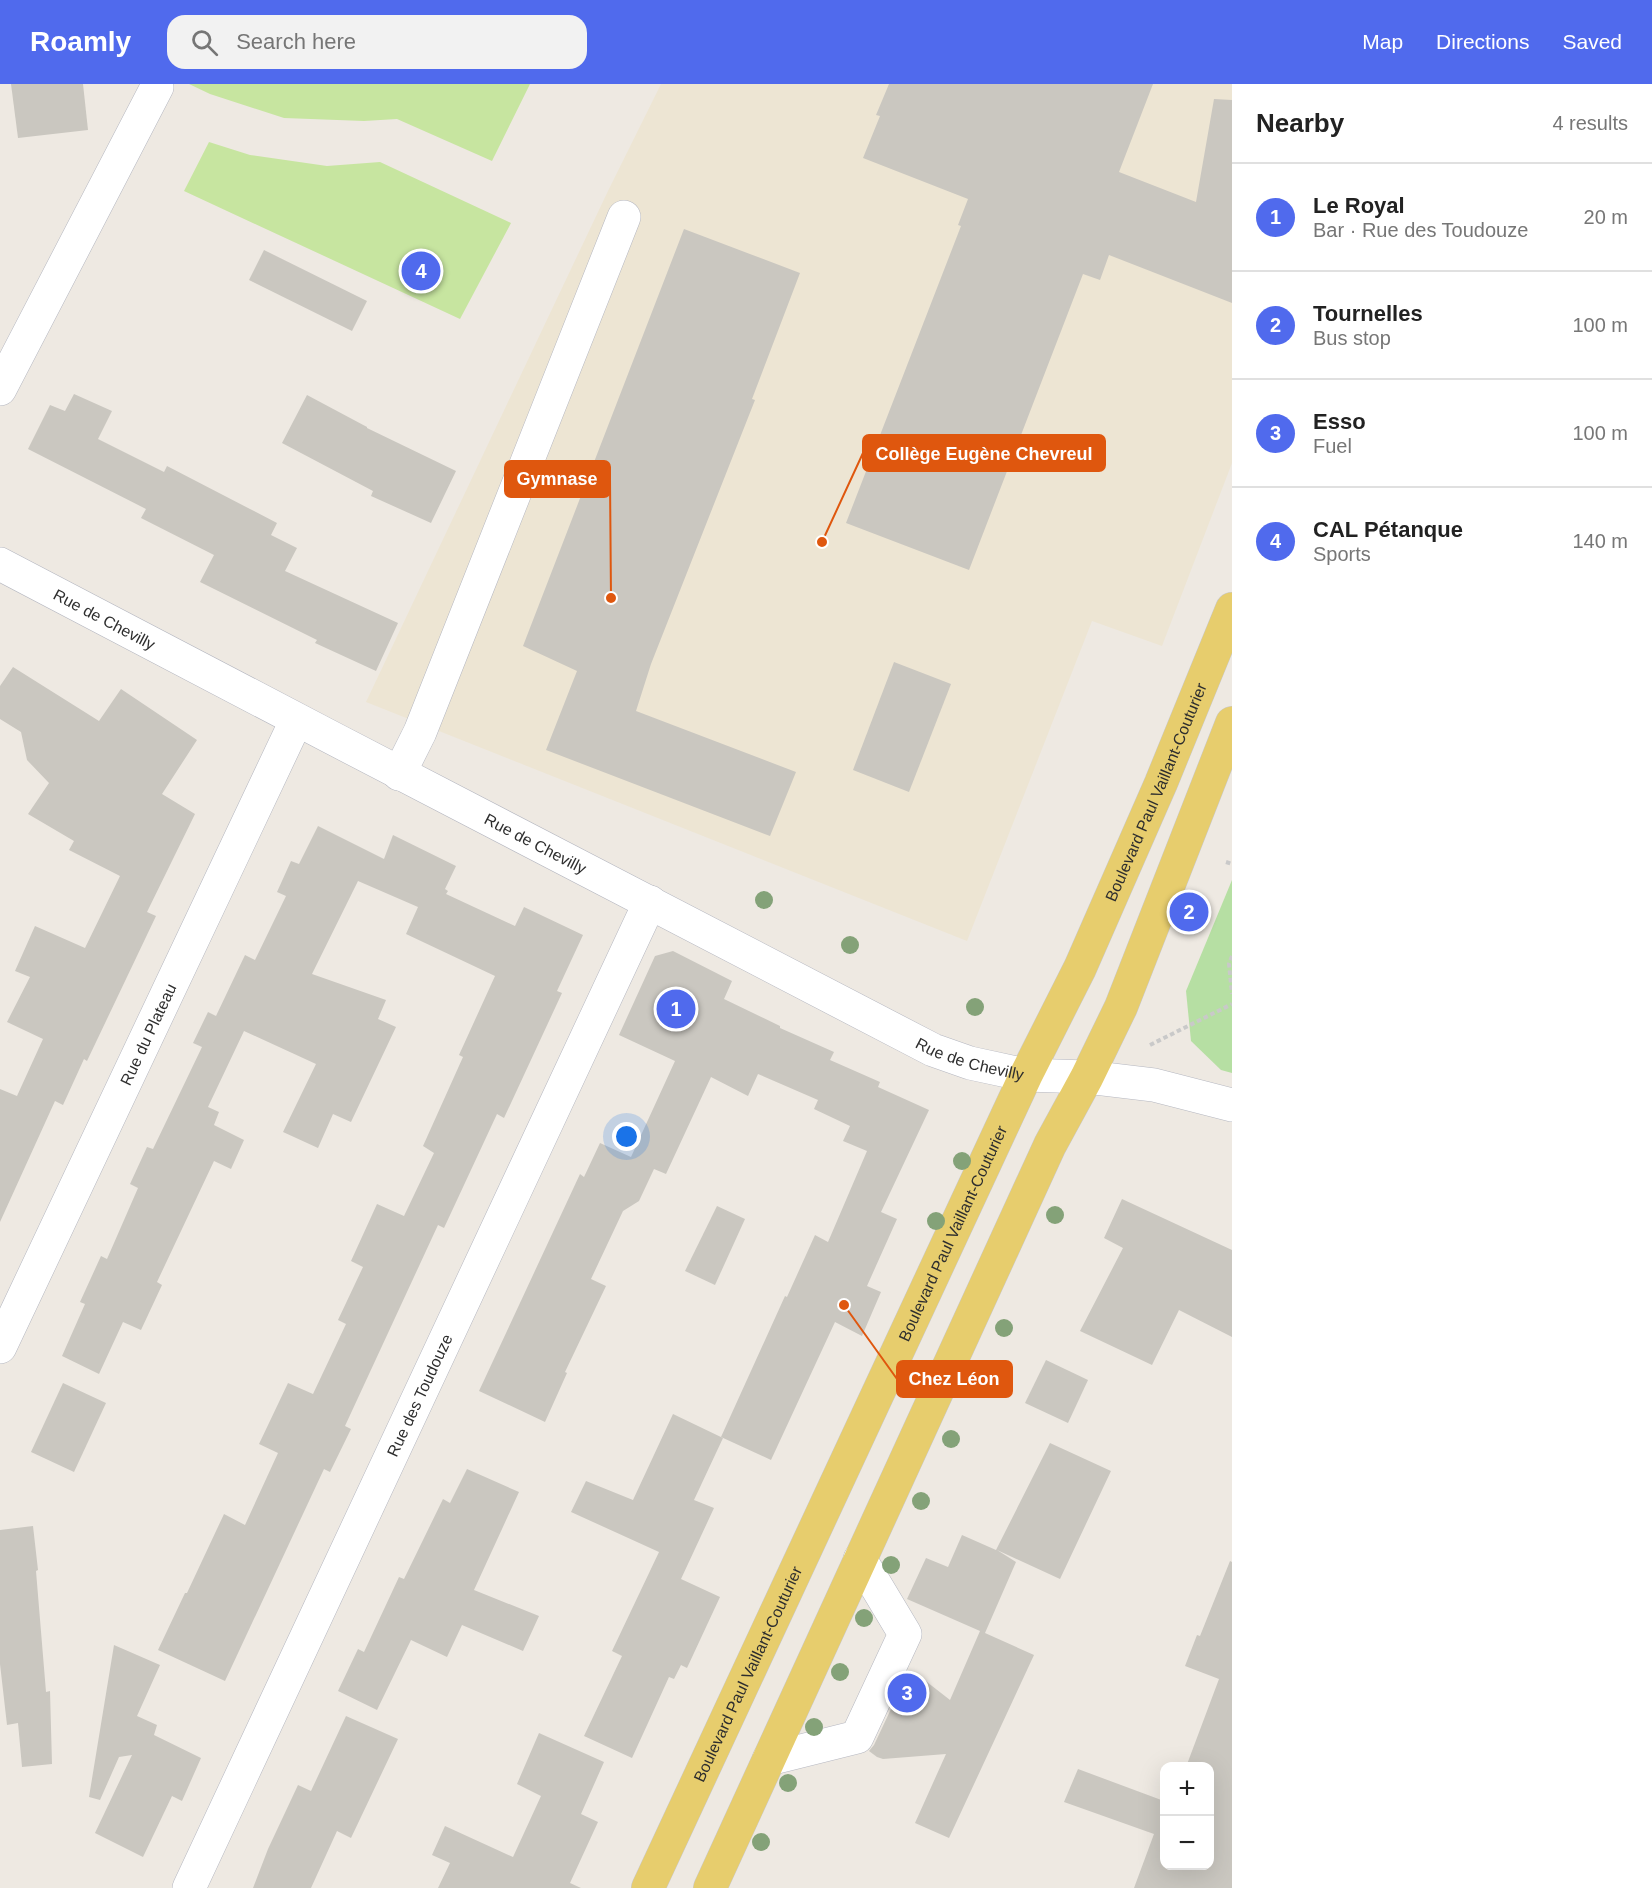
<!DOCTYPE html>
<html lang="en">
<head>
<meta charset="utf-8">
<style>
  body { margin:0; font-family:Helvetica,sans-serif; background:#f2f2f2; color:#222 }
  .controls { position:absolute; right:18px; bottom:18px; display:grid; overflow:hidden; border-radius:12px; box-shadow:0 6px 24px #0002 }
  .controls button { width:54px; height:54px; display:grid; place-items:center; padding:0; border:0; border-bottom:2px solid #e0e0e0; background:#fff; color:#222; font:30px sans-serif }
  .you { position:absolute; left:627px; top:1053px; width:21px; height:21px; margin:-15px; border:4px solid #fff; border-radius:50%; background:#1a73e8; box-shadow:0 0 0 9px #1a73e833 }
  .badge { display:grid; place-items:center; width:39px; height:39px; border-radius:50%; background:#506aed; color:#fff; font-size:20px; font-weight:700 }
  .pin { position:absolute; translate:-50% -50%; border:3px solid #fff; box-shadow:0 2px 6px #0006 }
  .list { margin:0; padding:0; list-style:none }
  h2 { display:flex; justify-content:space-between; align-items:center; height:78px; margin:0; padding:0 24px; font-size:26px }
  h2 small { font-size:20px; font-weight:400; color:#767676 }
  .list li { display:grid; grid-template-columns:39px 1fr auto; gap:18px; align-items:center; box-sizing:border-box; height:108px; padding:0 24px; border-top:2px solid #e0e0e0 }
  .list b { display:block; font-size:22px; white-space:nowrap }
  .list p { margin:0; font-size:20px; white-space:nowrap; color:#767676 }
  .list em { font-size:20px; font-style:normal; color:#767676 }
  .icon { flex:none; width:33px; height:33px; fill:none; stroke:currentColor; stroke-width:2; stroke-linecap:round; stroke-linejoin:round }
  .map { position:relative; flex:none; width:1232px; height:1804px; overflow:hidden }
  header { display:flex; align-items:center; gap:36px; box-sizing:border-box; height:84px; padding:0 30px; background:#506aed; color:#fff }
  header strong { font-size:28px }
  nav { display:flex; gap:33px; margin-inline-start:auto; font-size:21px }
  .search { width:420px; height:54px; background:#f2f2f2; display:flex; align-items:center; gap:15px; box-sizing:border-box; padding:0 21px; border-radius:18px; color:#767676; font-size:22px }
  main { display:flex }
  aside { flex:1; background:#fff }
  .map>svg:first-child { display:block }
  .education { fill:#ede5d3 }
  .green { fill:#b6dfa3 }
  .pitch { fill:#c7e5a0 }
  .building { fill:#cac7c0 }
  .lines { fill:none; stroke-linecap:round; stroke-linejoin:round }
  .minor-casing { stroke:#b5b7c0; stroke-width:34 }
  .major-casing { stroke:#c9c9c9; stroke-width:34 }
  .path { stroke:#c9c9c9; stroke-width:4; stroke-dasharray:4.5 3; stroke-linecap:butt }
  .minor { stroke:#fff; stroke-width:33 }
  .major { stroke:#e7cd6d; stroke-width:33 }
  .tree { fill:#84a278 }
  .labels { text-anchor:middle; stroke-width:5; stroke-linejoin:round; paint-order:stroke }
  .street-label { font-size:16px; fill:#2e2e2e; stroke:#fff }
  .leader { fill:none; stroke:#df570e; stroke-width:2 }
  .callout-dot { fill:#df570e; stroke:#fff; stroke-width:2 }
  .callout { fill:#df570e; stroke:#df570e; stroke-width:2 }
  .callout-label { font-size:18px; text-anchor:middle; font-weight:bold; fill:#fff }
</style>
</head>
<body>
<header>
<strong>Roamly</strong>
<div class="search"><svg class="icon" aria-label="search" viewBox="0 0 24 24"><circle cx="10" cy="10" r="6"/><path d="M15 15l6 6"/></svg>Search here</div>
<nav><a>Map</a><a>Directions</a><a>Saved</a></nav>
</header>
<main>
<div class="map">
<svg width="1232" height="1804" viewBox="0 0 1232 1804">
  <rect width="100%" height="100%" fill="#eee9e2"/>
  <path class="education" d="M661,0H1232V379L1162,562L1092,537L967,857L366,618L607,109Z"/>
  <path class="green" d="M1232,796V989L1221,986L1191,957L1186,907Z"/>
  <g class="pitch">
    <path d="M189,0H530L492,77L397,35L364,37L284,34L210,10Z"/>
    <path d="M209,58L250,71L327,82L380,78L511,139L460,235L184,107Z"/>
  </g>
  <g class="building">
    <path d="M11,0H83L88,46L18,54Z"/>
    <path d="M889,0H1153L1119,88L1196,118L1214,15L1232,16V219L1109,171L1100,196L1083,190L969,486L846,439L961,142L958,141L968,115L863,74L880,32L876,31Z"/>
    <path d="M684,145L800,189L752,315L755,316L651,580L636,627L796,688L770,752L546,666L577,587L523,562Z"/>
    <path d="M264,166L367,217L352,247L249,196Z"/>
    <path d="M74,310L112,327L98,355L164,388L167,382L277,439L271,451L297,464L285,487L398,539L376,587L315,559L317,556L200,498L214,471L141,434L146,425L28,365L50,321L65,327Z"/>
    <path d="M307,311L367,343V344L456,387L431,439L371,412L373,407L282,359Z"/>
    <path d="M894,578L951,600L909,708L853,686Z"/>
    <path d="M13,583L99,637L121,605L197,656L162,710L195,730L147,828L156,832L87,977L84,975L63,1021L55,1017L0,1138V1005L17,1012L43,955L7,938L30,893L15,887L35,842L85,864L120,792L69,766L74,757L28,730L49,699L27,676L21,648L0,635V602Z"/>
    <path d="M318,742L384,775L393,751L456,782L445,805L448,807L446,810L515,842L524,823L583,851L557,907L562,909L504,1034L497,1030L444,1144L438,1141L345,1342L351,1345L330,1388L324,1385L225,1597L158,1566L185,1509H187L224,1430L245,1441L278,1369L259,1360L288,1299L313,1310L346,1240L338,1236L363,1183L351,1177L377,1120L404,1132L434,1069L423,1062L463,973L459,971L495,892L406,850L418,823L358,797L312,890L386,916L378,935L396,943L351,1038L333,1030L318,1064L283,1048L316,980L244,947L208,1023L219,1028L214,1041L244,1056L231,1085L214,1077L157,1198L162,1201L141,1246L123,1238L99,1290L62,1272L85,1220L80,1218L101,1172L107,1175L138,1104L130,1100L147,1063L153,1065L202,963L193,959L208,928L216,932L245,871L255,876L286,812L277,808L291,777L299,780Z"/>
    <path d="M673,867L732,897L724,915L780,942V944L834,968L830,976L880,998L878,1003L929,1026L881,1128L897,1135L867,1202L881,1208L862,1252L835,1238L771,1376L721,1353L785,1212L787,1213L815,1151L828,1158L867,1067L843,1057L850,1042L814,1025L818,1016L758,990L748,1012L711,993L666,1090L654,1085L639,1117L623,1127L591,1195L606,1202L565,1288L567,1289L545,1338L479,1307L580,1090L584,1093L600,1059L631,1073L675,977L619,951L655,872Z"/>
    <path d="M1122,1115L1232,1166V1253L1179,1226L1152,1281L1080,1247L1123,1164L1104,1154Z"/>
    <path d="M717,1122L745,1135L715,1201L685,1187Z"/>
    <path d="M1046,1276L1088,1296L1068,1339L1025,1319Z"/>
    <path d="M63,1299L106,1319L74,1388L31,1368Z"/>
    <path d="M673,1330L723,1354L694,1416L714,1424L681,1495L720,1513L687,1584L681,1581L674,1595L669,1593L632,1674L584,1652L622,1572L612,1567L659,1468L571,1428L586,1397L633,1416Z"/>
    <path d="M1050,1359L1111,1387L1060,1495L997,1466L1016,1478L985,1549L1034,1571L949,1754L915,1739L946,1670L883,1675L877,1673L869,1667L874,1661L908,1589L918,1591L950,1616L980,1547L907,1515L926,1474L948,1483L962,1451L996,1466Z"/>
    <path d="M467,1385L519,1408L474,1506L539,1532L523,1567L462,1541L447,1573L411,1556L377,1626L338,1607L358,1565L364,1568L399,1493L404,1495L443,1415L450,1419Z"/>
    <path d="M33,1442L38,1486L36,1487L46,1608L50,1607L52,1680L22,1683L18,1639L7,1641L0,1580V1446Z"/>
    <path d="M1230,1477L1232,1478V1804H1134L1154,1750L1064,1718L1078,1685L1164,1717V1782H1209V1683H1186L1219,1595L1185,1582L1197,1551L1200,1552Z"/>
    <path d="M114,1561L160,1581L137,1632L157,1641L154,1651L201,1674L182,1717L172,1712L143,1773L95,1749L132,1671L119,1673L100,1716L89,1713Z"/>
    <path d="M346,1632L398,1655L351,1754L337,1747L311,1804H253L268,1765L298,1701L311,1707Z"/>
    <path d="M539,1649L604,1678L581,1730L598,1738L570,1799L581,1804H438L450,1779L432,1771L445,1742L513,1773L541,1712L517,1700Z"/>
  </g>
  <g class="lines">
    <g class="minor-casing">
      <g id="minor">
        <path d="M0,305L157,3"/>
        <path id="s1" d="M0,480C310,644 622,803 933,966L970,979L1026,991L1087,993L1154,1001L1232,1021"/>
        <path d="M399,690L420,648L624,133"/>
        <path id="s2" d="M0,1263L296,637"/>
        <path d="M769,1675L857,1653L905,1550L860,1475"/>
        <path id="s3" d="M189,1804L650,818"/>
      </g>
    </g>
    <g class="major-casing">
      <g id="major">
        <path id="s4" d="M648,1804L1026,991L1080,884L1161,699L1232,525"/>
        <path d="M710,1804L1050,1061L1087,993L1121,923L1232,639"/>
      </g>
    </g>
    <g class="path">
      <path d="M1226,778L1232,780"/>
      <path d="M1232,872L1229,880L1232,910"/>
      <path d="M1150,961L1232,920"/>
    </g>
    <use href="#minor" class="minor"/>
    <use href="#major" class="major"/>
  </g>
  <g class="tree">
    <circle cx="764" cy="816" r="9"/>
    <circle cx="850" cy="861" r="9"/>
    <circle cx="975" cy="923" r="9"/>
    <circle cx="962" cy="1077" r="9"/>
    <circle cx="1055" cy="1131" r="9"/>
    <circle cx="936" cy="1137" r="9"/>
    <circle cx="1004" cy="1244" r="9"/>
    <circle cx="951" cy="1355" r="9"/>
    <circle cx="921" cy="1417" r="9"/>
    <circle cx="891" cy="1481" r="9"/>
    <circle cx="864" cy="1534" r="9"/>
    <circle cx="840" cy="1588" r="9"/>
    <circle cx="814" cy="1643" r="9"/>
    <circle cx="788" cy="1699" r="9"/>
    <circle cx="761" cy="1758" r="9"/>
  </g>
  <g class="labels">
    <g class="street-label">
      <text dy="6" stroke="none"><textPath href="#s1" startOffset="118">Rue de Chevilly</textPath></text>
      <text dy="6" stroke="none"><textPath href="#s4" startOffset="1208">Boulevard Paul Vaillant-Couturier</textPath></text>
      <text dy="6" stroke="none"><textPath href="#s1" startOffset="604">Rue de Chevilly</textPath></text>
      <text dy="6" stroke="none"><textPath href="#s2" startOffset="346">Rue du Plateau</textPath></text>
      <text dy="6" stroke="none"><textPath href="#s1" startOffset="1090">Rue de Chevilly</textPath></text>
      <text dy="6" stroke="none"><textPath href="#s4" startOffset="722">Boulevard Paul Vaillant-Couturier</textPath></text>
      <text dy="6" stroke="none"><textPath href="#s3" startOffset="544">Rue des Toudouze</textPath></text>
      <text dy="6" stroke="none"><textPath href="#s4" startOffset="236">Boulevard Paul Vaillant-Couturier</textPath></text>
    </g>
  </g>
  <path class="leader" d="M822 458L863 369M611 514L610 395M844 1221L897 1295"/>
  <g class="callout-dot">
    <circle cx="822" cy="458" r="6"/>
    <circle cx="611" cy="514" r="6"/>
    <circle cx="844" cy="1221" r="6"/>
  </g>
  <g class="callout">
    <rect x="863" y="351" width="242" height="36" rx="6"/>
    <rect x="505" y="377" width="105" height="36" rx="6"/>
    <rect x="897" y="1277" width="115" height="36" rx="6"/>
  </g>
  <g class="callout-label">
    <text x="984" y="376">Collège Eugène Chevreul</text>
    <text x="557" y="401">Gymnase</text>
    <text x="954" y="1301">Chez Léon</text>
  </g>
</svg>
<div class="controls">
<button>+</button>
<button>−</button>
</div>
<div class="you"></div>
<div class="pin badge" style="left:676px;top:925px">1</div>
<div class="pin badge" style="left:1189px;top:828px">2</div>
<div class="pin badge" style="left:907px;top:1609px">3</div>
<div class="pin badge" style="left:421px;top:187px">4</div>
</div>
<aside>
<h2>Nearby<small>4 results</small></h2>
<ul class="list">
<li><span class="badge">1</span><div><b>Le Royal</b><p>Bar · Rue des Toudouze</p></div><em>20 m</em></li>
<li><span class="badge">2</span><div><b>Tournelles</b><p>Bus stop</p></div><em>100 m</em></li>
<li><span class="badge">3</span><div><b>Esso</b><p>Fuel</p></div><em>100 m</em></li>
<li><span class="badge">4</span><div><b>CAL Pétanque</b><p>Sports</p></div><em>140 m</em></li>
</ul>
</aside>
</main>
</body>
</html>
